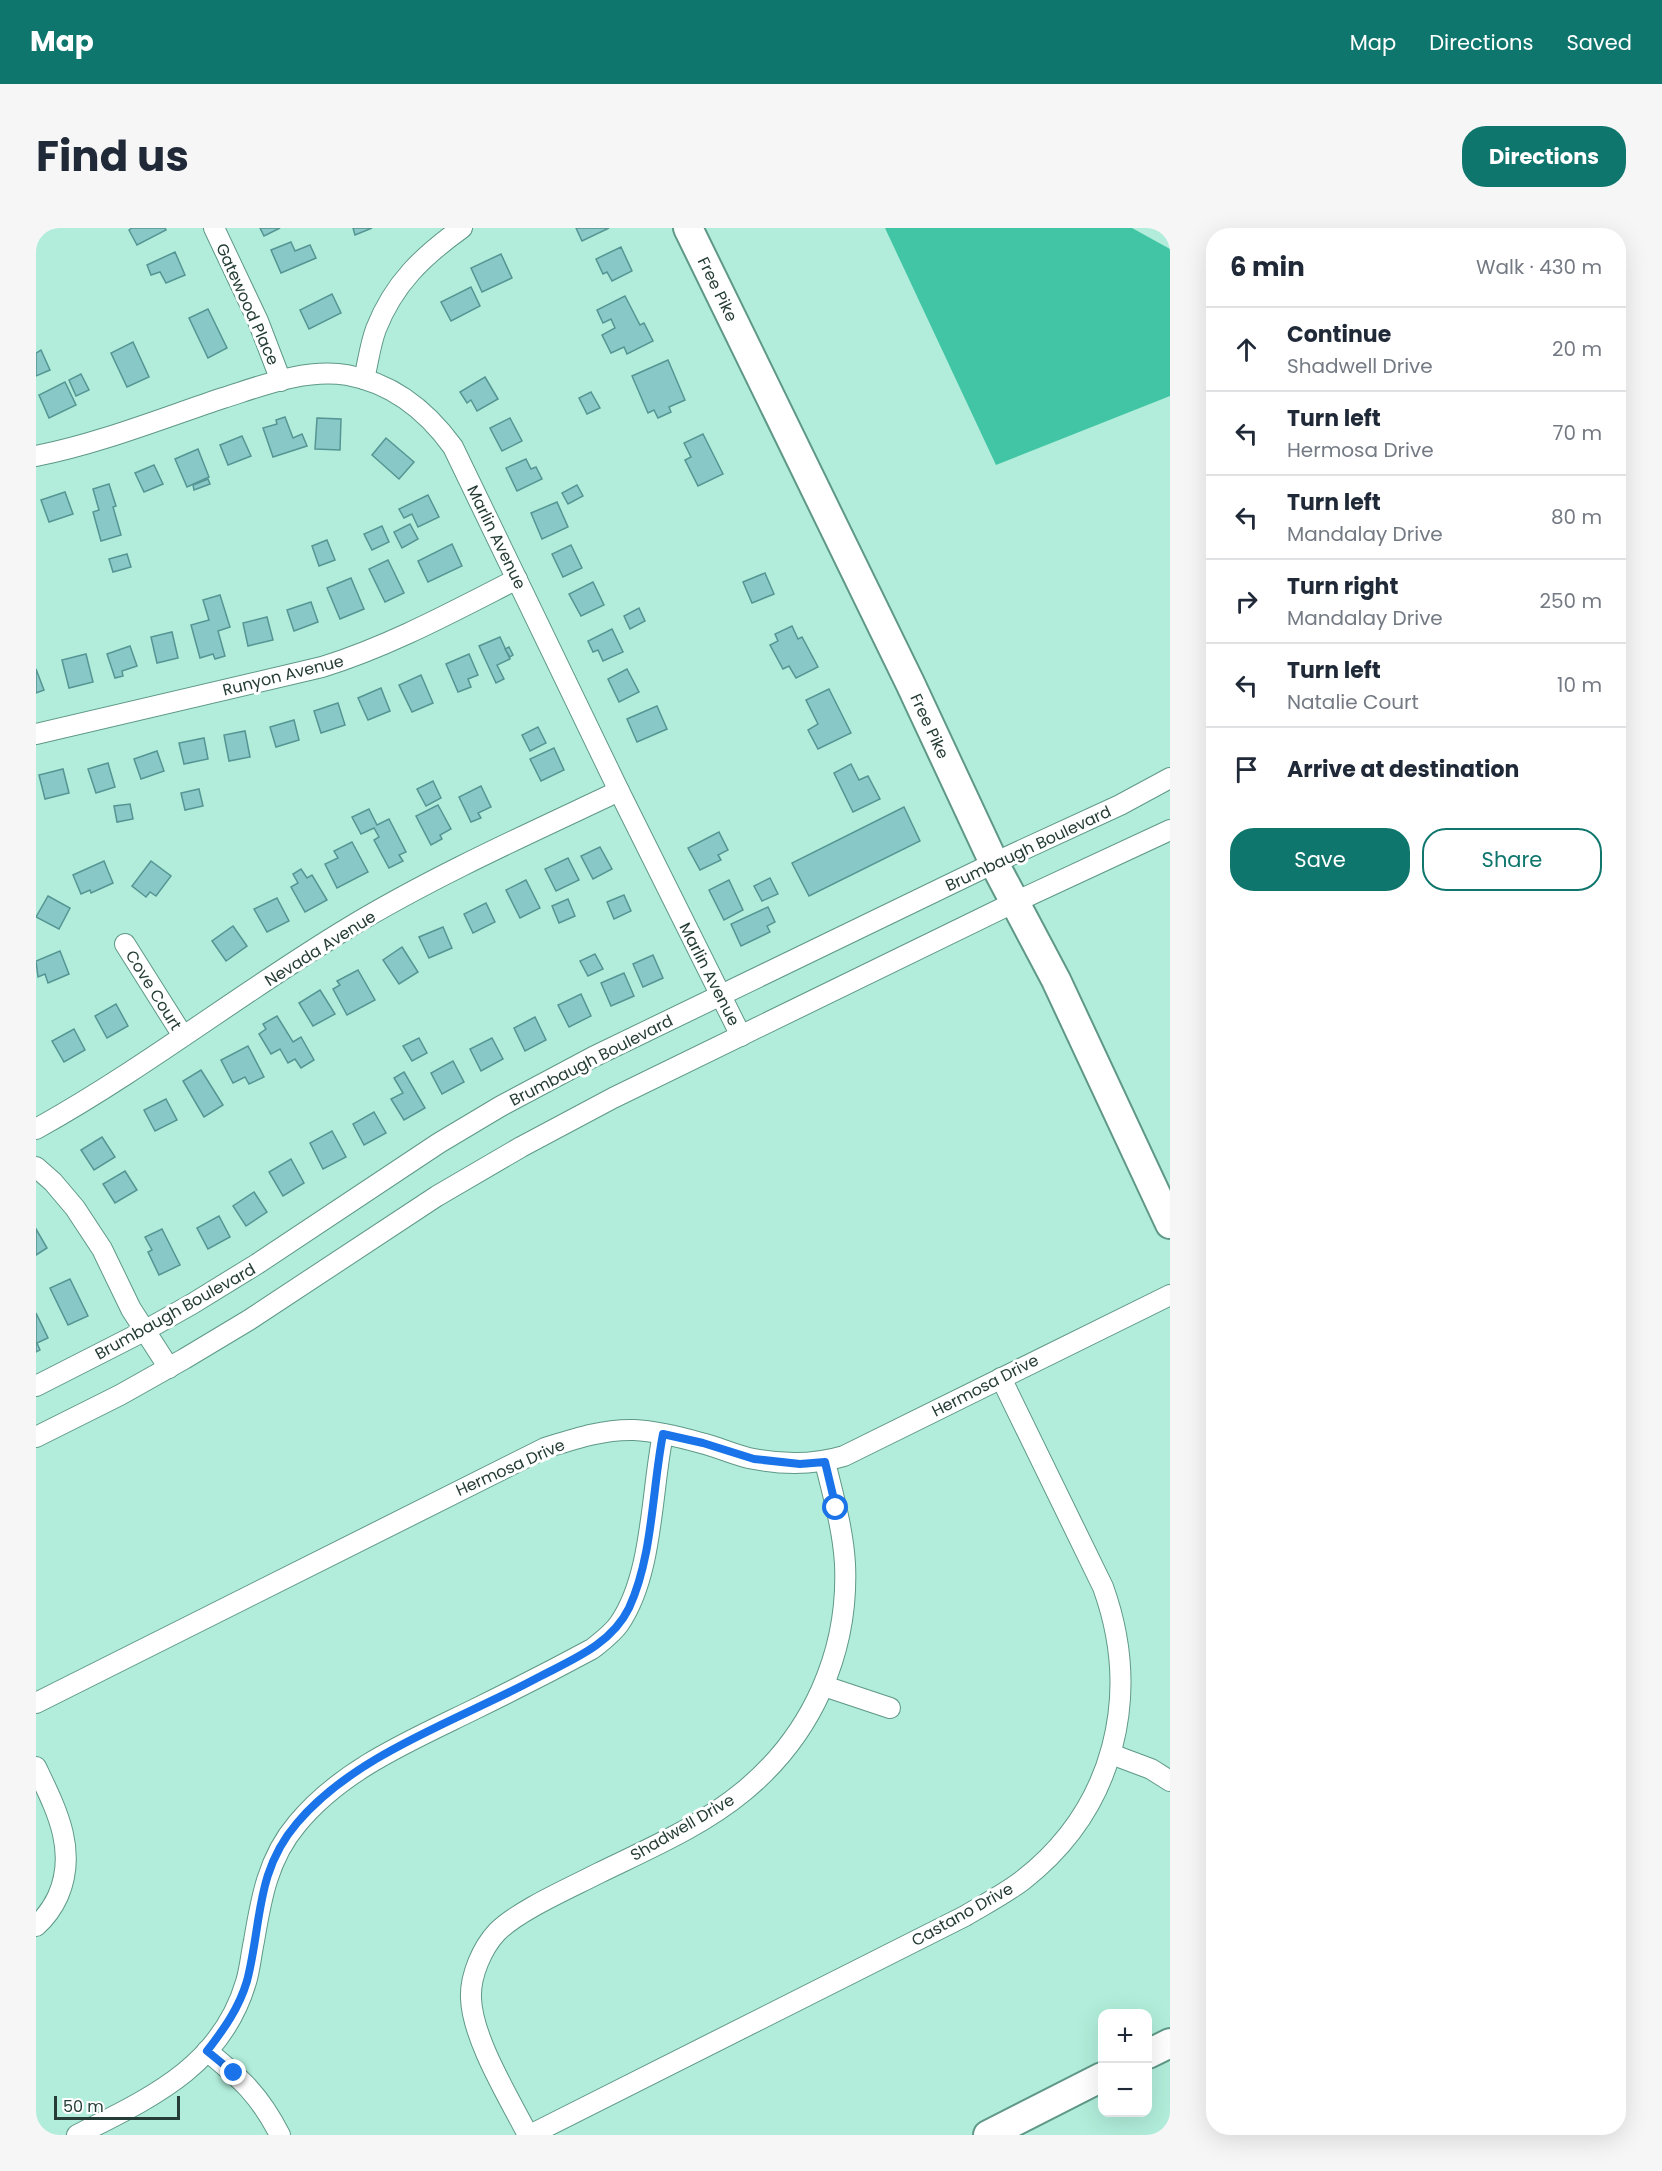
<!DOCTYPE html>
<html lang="en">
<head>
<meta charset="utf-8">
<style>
  body { margin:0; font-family:Poppins,sans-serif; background:#f6f6f7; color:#1f2937 }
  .controls { position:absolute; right:18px; bottom:18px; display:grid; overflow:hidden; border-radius:12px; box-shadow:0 6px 24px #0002 }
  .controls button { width:54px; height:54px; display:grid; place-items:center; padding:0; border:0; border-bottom:2px solid #e0e1e3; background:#fff; color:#1f2937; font:30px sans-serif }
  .scale { position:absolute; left:18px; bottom:15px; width:126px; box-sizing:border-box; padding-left:6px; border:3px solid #253d36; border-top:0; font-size:16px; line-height:21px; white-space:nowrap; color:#253d36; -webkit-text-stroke:4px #fff; paint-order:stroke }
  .stop { position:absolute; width:18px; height:18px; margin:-14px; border:4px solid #1a73e8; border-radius:50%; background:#fff }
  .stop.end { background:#1a73e8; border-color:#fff; box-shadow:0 2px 6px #0008 }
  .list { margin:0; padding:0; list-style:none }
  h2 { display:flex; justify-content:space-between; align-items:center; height:78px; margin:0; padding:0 24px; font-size:26px }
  h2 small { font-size:20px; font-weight:400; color:#747a83 }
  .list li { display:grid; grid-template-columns:39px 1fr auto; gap:18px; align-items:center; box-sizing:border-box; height:84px; padding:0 24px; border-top:2px solid #e0e1e3 }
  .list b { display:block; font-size:22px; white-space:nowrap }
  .list p { margin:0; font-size:20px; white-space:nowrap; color:#747a83 }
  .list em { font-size:20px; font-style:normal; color:#747a83 }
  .actions { display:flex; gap:12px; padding:18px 24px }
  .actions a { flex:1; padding:14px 0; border:2px solid #0f766e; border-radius:24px; text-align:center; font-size:21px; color:#0f766e }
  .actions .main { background:#0f766e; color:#fff }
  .icon { flex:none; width:33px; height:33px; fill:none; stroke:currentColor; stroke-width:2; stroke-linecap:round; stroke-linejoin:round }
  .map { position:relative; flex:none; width:1134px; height:1907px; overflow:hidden; border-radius:24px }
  header { display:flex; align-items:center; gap:36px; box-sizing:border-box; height:84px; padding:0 30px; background:#0f766e; color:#fff }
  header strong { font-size:28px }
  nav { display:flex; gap:33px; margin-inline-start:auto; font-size:21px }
  .intro { display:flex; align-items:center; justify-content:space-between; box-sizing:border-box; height:144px; padding:0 36px }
  h1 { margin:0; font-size:42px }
  .button { padding:15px 27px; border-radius:24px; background:#0f766e; color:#fff; font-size:21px; font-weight:700 }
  main { display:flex; gap:36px; padding:0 36px }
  aside { flex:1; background:#fff; border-radius:24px; box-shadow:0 6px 24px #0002 }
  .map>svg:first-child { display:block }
  .forest { fill:#41c5a5 }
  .building { fill:#88c9c7; stroke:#559593; stroke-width:1.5 }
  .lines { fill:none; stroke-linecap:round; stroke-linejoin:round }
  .street-casing { stroke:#5f9887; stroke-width:22 }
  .secondary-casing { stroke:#5f9887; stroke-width:32 }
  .street { stroke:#fff; stroke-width:20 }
  .secondary { stroke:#fff; stroke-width:28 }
  .route { stroke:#1a73e8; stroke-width:8 }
  .labels { text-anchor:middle; stroke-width:6; stroke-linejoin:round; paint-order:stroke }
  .street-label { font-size:16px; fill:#253d36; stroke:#fff }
</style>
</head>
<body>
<header>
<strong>Map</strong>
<nav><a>Map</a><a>Directions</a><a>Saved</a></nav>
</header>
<div class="intro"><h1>Find us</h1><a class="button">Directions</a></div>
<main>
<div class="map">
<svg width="1134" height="1907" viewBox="0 0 1134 1907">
  <rect width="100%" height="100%" fill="#b1edda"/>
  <path class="forest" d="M849,0H1096L1134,21V168L960,237Z"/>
  <g class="building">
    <path d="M96,0H129L130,2L101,17L93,2Z"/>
    <path d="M224,0H244L228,8Z"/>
    <path d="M317,0H336L319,7Z"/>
    <path d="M540,0H573L546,13Z"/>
    <path d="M255,14L259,23L274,17L280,30L245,45L235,22Z"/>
    <path d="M585,19L596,43L576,53L571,44L567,46L560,31Z"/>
    <path d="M139,24L149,47L130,55L124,44L115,47L111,37Z"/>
    <path d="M465,26L476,50L446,64L435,40Z"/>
    <path d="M435,59L444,78L415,93L405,74Z"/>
    <path d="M296,66L305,85L273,101L264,82Z"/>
    <path d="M589,68L604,97L608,95L617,113L591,126L588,119L575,125L566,107L579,100L575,91L567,95L561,82Z"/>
    <path d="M172,81L191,120L172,130L153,90Z"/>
    <path d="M97,114L113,149L91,159L75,125Z"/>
    <path d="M5,122L14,142L0,148V125Z"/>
    <path d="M632,132L649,172L633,179L635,184L622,190L618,182L612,185L596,148Z"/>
    <path d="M45,146L53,162L40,168L33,152Z"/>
    <path d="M449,149L462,171L441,183L435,172L431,175L424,164Z"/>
    <path d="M29,154L40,177L13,190L3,167Z"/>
    <path d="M555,164L564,180L551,186L543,170Z"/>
    <path d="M249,189L257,210L266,206L271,218L237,229L227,200L241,196L240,192Z"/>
    <path d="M281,190L305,191L304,222L279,221Z"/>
    <path d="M474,190L486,213L466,223L454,200Z"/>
    <path d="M667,206L687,246L662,258L649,232L655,229L648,215Z"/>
    <path d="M206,208L215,228L192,237L184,217Z"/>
    <path d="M350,210L378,234L363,251L336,227Z"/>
    <path d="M162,221L173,249L151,259L139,231Z"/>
    <path d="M490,231L495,241L500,239L506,251L481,263L470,240Z"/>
    <path d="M118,237L127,256L108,264L99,245Z"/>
    <path d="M172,251L174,256L158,262L157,257Z"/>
    <path d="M73,256L80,278L77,279L85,307L65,313L57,284L63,282L57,261Z"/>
    <path d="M541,257L547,268L532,276L526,265Z"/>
    <path d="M29,264L37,286L13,294L5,272Z"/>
    <path d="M392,267L403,289L382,299L376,286L368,290L363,281Z"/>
    <path d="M521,274L532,299L506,311L495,285Z"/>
    <path d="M374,296L382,311L366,320L358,304Z"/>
    <path d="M346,298L353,314L336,322L328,306Z"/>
    <path d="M291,312L299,332L283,338L276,318Z"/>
    <path d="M416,316L426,338L392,354L382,333Z"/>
    <path d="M535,317L546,340L527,349L516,326Z"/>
    <path d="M91,326L95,339L77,344L73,331Z"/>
    <path d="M352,332L368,365L349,374L333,341Z"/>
    <path d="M729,345L738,366L716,375L707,354Z"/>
    <path d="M315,350L328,381L304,391L291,360Z"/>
    <path d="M557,354L568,377L545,388L533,366Z"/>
    <path d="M184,367L194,399L182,403L189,428L179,431L177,426L164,430L155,397L173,392L167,372Z"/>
    <path d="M275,374L282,394L258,403L251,382Z"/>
    <path d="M603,380L609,393L594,401L588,388Z"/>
    <path d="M231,389L237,412L212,418L207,395Z"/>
    <path d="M756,398L762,411L766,409L782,439L760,450L753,438L747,441L734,417L742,413L739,406Z"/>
    <path d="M576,401L587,424L567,433L562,422L557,424L552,413Z"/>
    <path d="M136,404L142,430L121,435L115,409Z"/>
    <path d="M464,409L474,431L461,437L468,451L460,455L443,418Z"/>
    <path d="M94,418L101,438L86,443L87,448L79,450L71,426Z"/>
    <path d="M473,419L477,427L474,429L469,421Z"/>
    <path d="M50,426L57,454L33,460L26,432Z"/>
    <path d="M433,426L442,447L432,451L435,459L422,464L410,436Z"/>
    <path d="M0,441L8,462L0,465Z"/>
    <path d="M591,441L603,464L583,474L572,451Z"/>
    <path d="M385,447L397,475L376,484L363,457Z"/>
    <path d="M345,460L354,483L332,492L322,470Z"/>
    <path d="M793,461L815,505L782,521L772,502L782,496L770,472Z"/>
    <path d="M302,475L309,497L285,505L278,483Z"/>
    <path d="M621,478L631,501L601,514L591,491Z"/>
    <path d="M258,492L263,512L240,519L234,499Z"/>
    <path d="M502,499L510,515L494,523L486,507Z"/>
    <path d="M209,503L214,529L193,533L188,507Z"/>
    <path d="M168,510L172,531L148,536L143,515Z"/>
    <path d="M518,520L528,542L505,553L494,531Z"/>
    <path d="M121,523L128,543L105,551L98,531Z"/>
    <path d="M72,535L79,559L60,565L52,541Z"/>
    <path d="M815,536L823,552L832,548L844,571L817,584L798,545Z"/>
    <path d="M27,541L33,565L9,571L3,547Z"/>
    <path d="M397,553L405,570L390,578L381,561Z"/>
    <path d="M445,558L455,579L442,585L445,590L435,594L423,569Z"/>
    <path d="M163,561L167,578L149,582L145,565Z"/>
    <path d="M94,576L97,591L81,594L78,578Z"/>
    <path d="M402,577L415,601L404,607L406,611L395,617L380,588Z"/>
    <path d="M868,579L884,613L773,668L756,635Z"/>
    <path d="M333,581L341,597L353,591L370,624L363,627L367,633L353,640L338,612L343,609L338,600L325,606L316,589Z"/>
    <path d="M683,604L692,622L682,627L685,632L664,642L652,620Z"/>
    <path d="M316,614L332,644L301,660L289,636L302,630L298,623Z"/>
    <path d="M564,619L576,641L557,651L545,628Z"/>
    <path d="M532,630L543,652L520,663L509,641Z"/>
    <path d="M68,633L77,655L55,665L54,662L45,666L37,647Z"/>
    <path d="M115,633L135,648L120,668L114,664L110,669L96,658Z"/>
    <path d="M265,641L271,650L276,647L291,672L269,684L255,659L262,655L257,646Z"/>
    <path d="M734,650L742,666L726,673L718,658Z"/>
    <path d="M490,652L504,680L484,690L470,662Z"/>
    <path d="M693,652L707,682L688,692L673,662Z"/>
    <path d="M588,667L595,683L578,691L571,674Z"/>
    <path d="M12,668L34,680L23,701L0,689Z"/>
    <path d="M241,670L253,693L231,704L218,681Z"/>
    <path d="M532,671L539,688L523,695L516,678Z"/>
    <path d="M450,675L459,694L437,705L428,686Z"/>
    <path d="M732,679L739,694L731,698L734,704L705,718L695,696Z"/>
    <path d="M197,698L211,718L190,733L176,713Z"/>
    <path d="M407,699L416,720L393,730L383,709Z"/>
    <path d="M366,719L382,744L363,756L347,732Z"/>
    <path d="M24,723L33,746L12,755L9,746L2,749L0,733Z"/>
    <path d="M559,726L567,741L552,748L544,733Z"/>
    <path d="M617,727L627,750L607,759L597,736Z"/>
    <path d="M322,742L339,772L311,787L297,761L304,757L301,753Z"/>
    <path d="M588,745L598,768L575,778L565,755Z"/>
    <path d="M284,762L299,786L277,798L263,775Z"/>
    <path d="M545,766L555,788L533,799L522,777Z"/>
    <path d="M80,776L92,798L71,810L59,788Z"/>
    <path d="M241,788L257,814L265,809L278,832L265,840L259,831L252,835L244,821L235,826L223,806L230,801L227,796Z"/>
    <path d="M499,789L510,812L489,823L478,800Z"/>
    <path d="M38,801L49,822L28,834L16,813Z"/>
    <path d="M383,810L391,825L376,833L367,818Z"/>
    <path d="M456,810L467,831L445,843L434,821Z"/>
    <path d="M212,818L228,849L213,856L209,849L197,855L185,832Z"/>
    <path d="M417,833L428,854L406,866L395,845Z"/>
    <path d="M165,842L187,877L168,889L147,853Z"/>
    <path d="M368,844L389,880L368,892L355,871L367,865L358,850Z"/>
    <path d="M130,871L141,892L119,903L108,882Z"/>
    <path d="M338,884L350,905L328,917L317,896Z"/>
    <path d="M296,903L310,929L287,941L274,915Z"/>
    <path d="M66,909L79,929L58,942L45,922Z"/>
    <path d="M255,931L268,955L247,968L233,944Z"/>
    <path d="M89,943L101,962L79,975L67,956Z"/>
    <path d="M218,964L231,984L210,998L197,978Z"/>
    <path d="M183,988L194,1009L172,1021L161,1000Z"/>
    <path d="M0,1001L11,1020L0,1027Z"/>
    <path d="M126,1001L144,1037L123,1047L112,1024L116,1022L109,1009Z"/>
    <path d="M34,1051L52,1088L32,1097L14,1060Z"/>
    <path d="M0,1085L12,1110L1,1115L4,1122L0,1124Z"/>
  </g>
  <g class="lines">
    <g class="street-casing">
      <g id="street">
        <path d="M178,0L222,93L245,153"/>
        <path d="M328,151C332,135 334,117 340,101C358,55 387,28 426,0"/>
        <path d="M0,228C62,216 127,190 187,170C225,158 270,140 311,147C356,155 391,183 417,219L583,563L705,808"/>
        <path d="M0,506L286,439C354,418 418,383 481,351"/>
        <path d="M89,716L147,808"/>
        <path d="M0,901C108,841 206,764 312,700C398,648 492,606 583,563"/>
        <path d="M0,939L17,954L39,980L66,1021L95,1081L133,1140"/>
        <path d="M0,1158L108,1103L156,1076L221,1036L403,915L465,878L557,829L958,635L1084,577L1134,550"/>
        <path d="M0,1209L84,1167L148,1131L213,1092L401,968L485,919L577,870L979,674L1134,602"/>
        <path d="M788,1458L854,1480"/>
        <path d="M0,1475L509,1220C538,1211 567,1201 598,1202C620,1203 644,1209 665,1215C683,1219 700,1228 718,1231C749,1237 778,1237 808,1228L1134,1067"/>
        <path d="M1075,1526L1115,1541L1134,1553"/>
        <path d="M0,1539C20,1581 42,1622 22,1668C17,1679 9,1690 0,1698"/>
        <path d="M171,1823C206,1852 223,1866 244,1907"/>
        <path d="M41,1907C114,1870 185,1839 210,1754C214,1741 215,1727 218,1713C225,1671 232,1630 261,1596C306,1541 376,1512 439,1481C478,1462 517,1442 556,1421C566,1413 576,1406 583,1396C617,1347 615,1265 627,1206"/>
        <path d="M492,1907C473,1870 436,1810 435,1770C434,1748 446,1720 461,1704C483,1682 534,1660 563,1645C612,1621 666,1598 708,1563C776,1507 813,1424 809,1336C807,1301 797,1267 789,1234"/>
        <path d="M494,1907L929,1688C949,1676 969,1666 987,1652C1079,1580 1106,1467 1067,1359L965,1150"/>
      </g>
    </g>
    <g class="secondary-casing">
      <g id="secondary">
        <path d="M652,0L874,455L958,635L1020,752L1134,996"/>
        <path d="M1112,1826L1134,1815"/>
        <path d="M952,1907L1066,1849"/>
      </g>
    </g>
    <use href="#street" class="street"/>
    <use href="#secondary" class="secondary"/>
  </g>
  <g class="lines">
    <path class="route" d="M198,1845L171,1823C188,1801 203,1780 211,1753C226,1695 219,1644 261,1595C319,1526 423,1492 501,1450C535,1432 575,1417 593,1380C617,1328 616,1262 627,1206L667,1215L718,1231L764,1236L789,1234L800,1280"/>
  </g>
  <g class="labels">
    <g class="street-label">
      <text transform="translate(682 61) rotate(64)" y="6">Free Pike</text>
      <text transform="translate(212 76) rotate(66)" y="6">Gatewood Place</text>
      <text transform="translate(461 309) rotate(64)" y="6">Marlin Avenue</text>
      <text transform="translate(247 447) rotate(-14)" y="6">Runyon Avenue</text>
      <text transform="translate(894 498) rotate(65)" y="6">Free Pike</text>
      <text transform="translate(992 620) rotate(-25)" y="6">Brumbaugh Boulevard</text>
      <text transform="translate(284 720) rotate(-32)" y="6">Nevada Avenue</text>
      <text transform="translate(674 746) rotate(63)" y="6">Marlin Avenue</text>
      <text transform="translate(118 762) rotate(58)" y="6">Cove Court</text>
      <text transform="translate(555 832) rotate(-27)" y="6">Brumbaugh Boulevard</text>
      <text transform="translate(139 1083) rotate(-29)" y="6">Brumbaugh Boulevard</text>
      <text transform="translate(949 1157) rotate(-27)" y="6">Hermosa Drive</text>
      <text transform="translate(474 1239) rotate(-24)" y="6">Hermosa Drive</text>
      <text transform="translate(646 1599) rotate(-30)" y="6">Shadwell Drive</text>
      <text transform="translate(926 1686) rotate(-29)" y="6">Castano Drive</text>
    </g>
  </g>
</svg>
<div class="controls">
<button>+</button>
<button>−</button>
</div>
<div class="scale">50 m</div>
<div class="stop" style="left:800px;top:1280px"></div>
<div class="stop end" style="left:198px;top:1845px"></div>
</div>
<aside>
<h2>6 min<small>Walk · 430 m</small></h2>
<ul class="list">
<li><svg class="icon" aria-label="ahead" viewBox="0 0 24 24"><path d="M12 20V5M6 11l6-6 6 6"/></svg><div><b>Continue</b><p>Shadwell Drive</p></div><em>20 m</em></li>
<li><svg class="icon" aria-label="left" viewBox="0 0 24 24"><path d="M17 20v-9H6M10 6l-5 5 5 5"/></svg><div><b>Turn left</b><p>Hermosa Drive</p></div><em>70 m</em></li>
<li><svg class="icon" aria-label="left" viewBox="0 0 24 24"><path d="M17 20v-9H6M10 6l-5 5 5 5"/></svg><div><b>Turn left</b><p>Mandalay Drive</p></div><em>80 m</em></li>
<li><svg class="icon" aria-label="right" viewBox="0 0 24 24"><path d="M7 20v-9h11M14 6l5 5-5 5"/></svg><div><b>Turn right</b><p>Mandalay Drive</p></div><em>250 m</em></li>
<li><svg class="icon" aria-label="left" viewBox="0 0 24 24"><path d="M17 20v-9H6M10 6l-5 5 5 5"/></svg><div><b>Turn left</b><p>Natalie Court</p></div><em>10 m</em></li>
<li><svg class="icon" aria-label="arrive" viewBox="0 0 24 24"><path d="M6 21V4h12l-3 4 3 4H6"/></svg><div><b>Arrive at destination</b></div></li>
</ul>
<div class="actions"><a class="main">Save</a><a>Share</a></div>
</aside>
</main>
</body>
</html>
